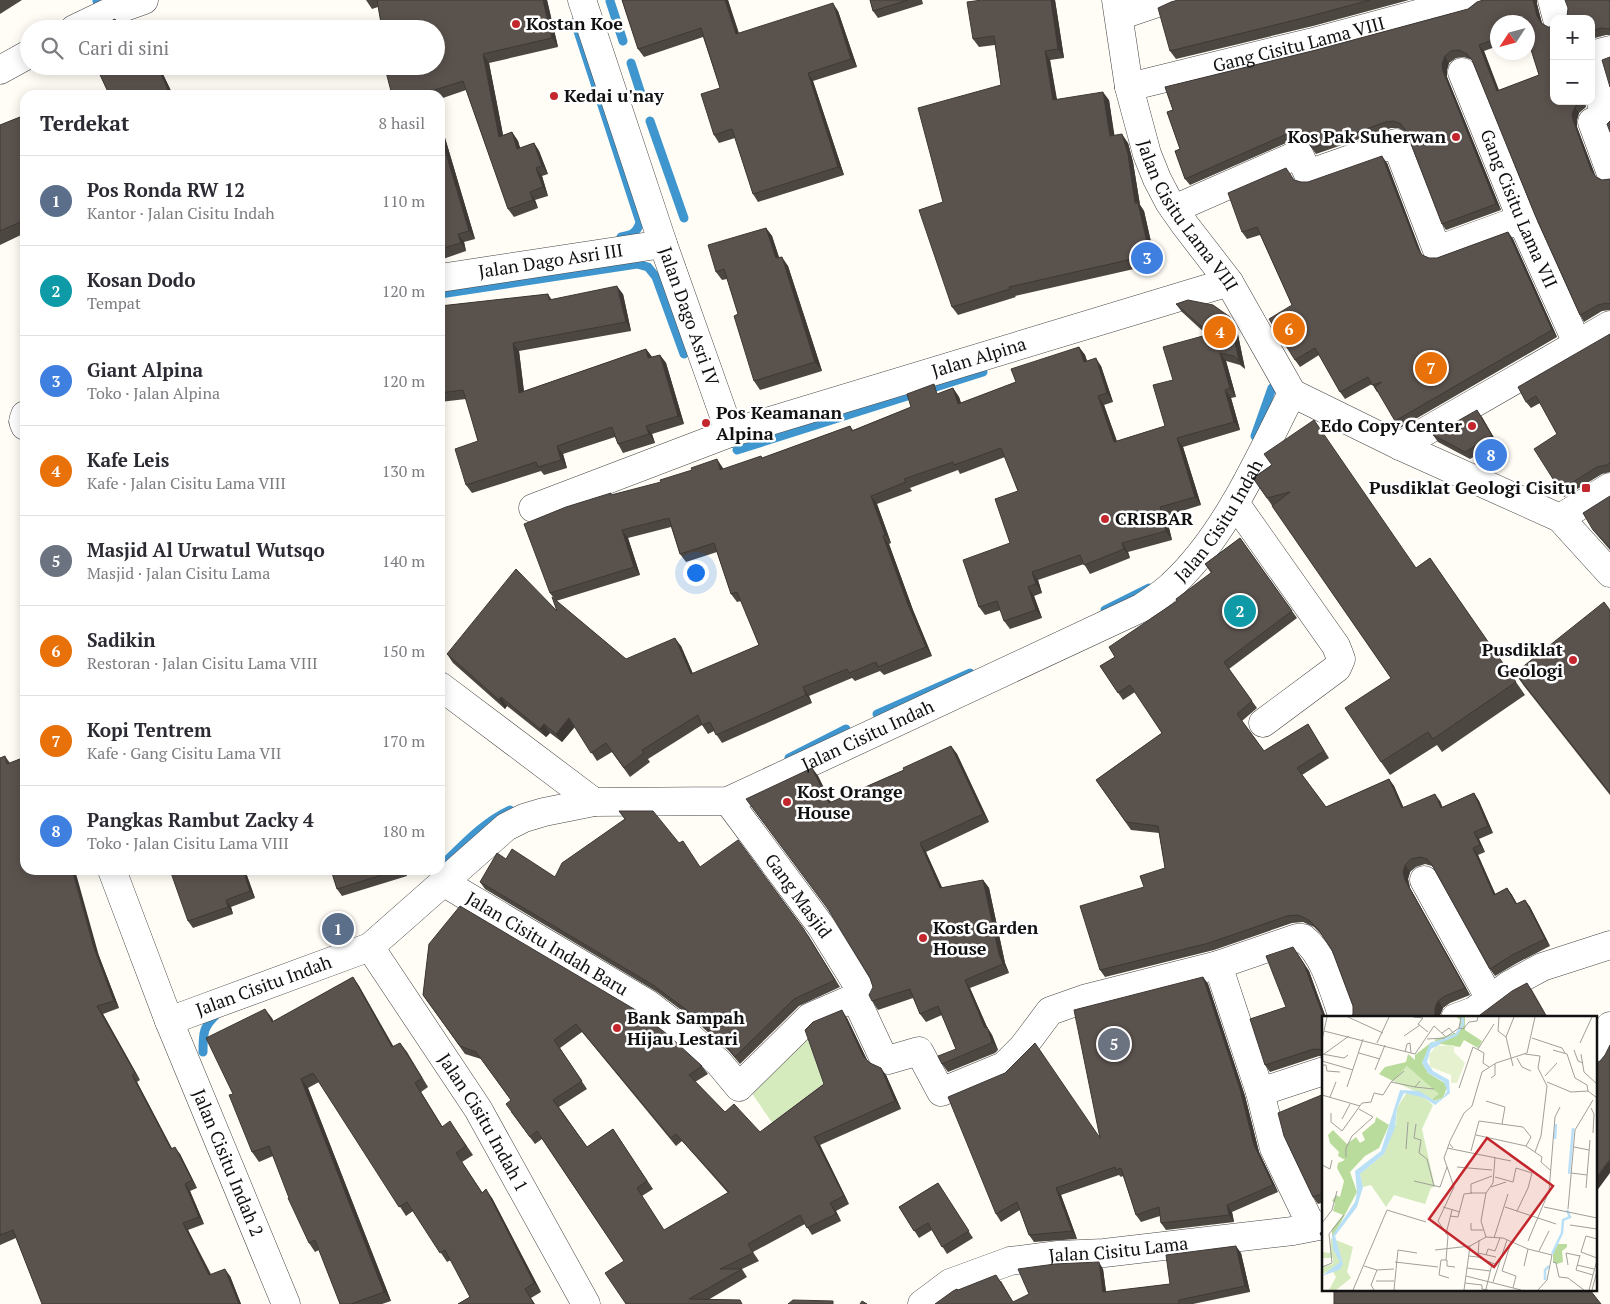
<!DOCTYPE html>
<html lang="id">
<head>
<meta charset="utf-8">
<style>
  body { margin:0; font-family:"PT Serif",serif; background:#f7f7f7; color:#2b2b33 }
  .controls { position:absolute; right:15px; top:15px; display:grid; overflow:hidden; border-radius:10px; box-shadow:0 2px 12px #0003 }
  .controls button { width:45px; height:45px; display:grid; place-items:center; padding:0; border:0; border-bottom:1px solid #e1e1e2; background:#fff; color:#2b2b33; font:25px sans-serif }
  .compass { position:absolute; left:1490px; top:15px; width:45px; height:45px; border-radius:50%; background:#fff; box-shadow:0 2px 12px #0003; rotate:234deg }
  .you { position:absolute; left:695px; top:572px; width:18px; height:18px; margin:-12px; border:4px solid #fff; border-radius:50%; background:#1a73e8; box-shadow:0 0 0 8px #1a73e833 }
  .badge { display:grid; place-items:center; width:32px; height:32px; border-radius:50%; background:#1a73e8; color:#fff; font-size:16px; font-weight:700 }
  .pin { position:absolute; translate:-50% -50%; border:2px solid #fff; box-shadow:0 1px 5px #0006 }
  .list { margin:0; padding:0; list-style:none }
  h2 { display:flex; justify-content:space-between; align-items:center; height:65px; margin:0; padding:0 20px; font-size:21px }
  h2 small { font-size:16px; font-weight:400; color:#7c7c81 }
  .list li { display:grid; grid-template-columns:32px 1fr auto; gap:15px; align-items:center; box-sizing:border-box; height:90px; padding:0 20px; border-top:1px solid #e1e1e2 }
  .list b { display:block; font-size:19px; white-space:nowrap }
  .list p { margin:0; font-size:16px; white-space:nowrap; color:#7c7c81 }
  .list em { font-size:16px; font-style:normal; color:#7c7c81 }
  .icon { flex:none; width:28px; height:28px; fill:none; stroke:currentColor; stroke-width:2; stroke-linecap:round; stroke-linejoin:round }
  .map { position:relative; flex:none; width:1610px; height:1304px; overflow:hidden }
  .search { position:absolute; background:#fff; box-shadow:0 2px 12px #0003; left:20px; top:20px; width:425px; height:55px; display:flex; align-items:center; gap:12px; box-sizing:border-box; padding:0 18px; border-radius:28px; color:#7c7c81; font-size:19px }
  .panel { position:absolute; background:#fff; box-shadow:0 2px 12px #0003; left:20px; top:90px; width:425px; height:785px; border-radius:15px }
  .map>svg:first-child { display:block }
  .grass { fill:#d5ebbd }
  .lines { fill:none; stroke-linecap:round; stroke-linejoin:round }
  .stream { stroke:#3f96cf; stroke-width:9 }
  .minor-casing { stroke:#444; stroke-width:29 }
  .minor { stroke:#fff; stroke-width:28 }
  .wall { fill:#4d4742; fill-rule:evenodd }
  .shaded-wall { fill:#3f3936 }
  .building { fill:#5a524d; stroke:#3f3936; fill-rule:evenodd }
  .poi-dot { fill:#c4262e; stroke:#fff; stroke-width:2 }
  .labels { text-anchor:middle; stroke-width:5; stroke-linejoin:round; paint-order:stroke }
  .poi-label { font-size:18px; font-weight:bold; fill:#111; stroke:#fff; text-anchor:start }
  .street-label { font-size:18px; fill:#111; stroke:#fff }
  .inset-river { fill:none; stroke:#b9e0f7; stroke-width:2.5 }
  .inset-road { fill:none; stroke:#a09f9a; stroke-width:1 }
  .view { fill:#c4262e; fill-opacity:0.15; stroke:#c4262e; stroke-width:2.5 }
  .inset-edge { fill:none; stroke:#111; stroke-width:2.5 }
</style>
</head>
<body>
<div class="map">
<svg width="1610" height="1304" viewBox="0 0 1610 1304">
  <rect width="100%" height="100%" fill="#fffdf5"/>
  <path class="grass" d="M804,1028L824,1083L775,1127L747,1086Z"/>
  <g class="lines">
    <g class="stream">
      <path d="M97,1L100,0"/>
      <path d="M610,1L623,41"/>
      <path d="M575,22L640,222C637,233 632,235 621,237"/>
      <path d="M631,63L641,94"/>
      <path d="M650,121L684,218"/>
      <path d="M440,294L637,264L648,267L656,277L684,354"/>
      <path d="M1255,436L1272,388"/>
      <path d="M737,450L983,372"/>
      <path d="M1105,610L1149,588"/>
      <path d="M877,714L970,673"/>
      <path d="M789,758L846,729"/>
      <path d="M440,867C462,846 482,823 510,810"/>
      <path d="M203,1052C203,1032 203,1027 218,1013"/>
    </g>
    <g class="minor-casing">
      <g id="minor">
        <path id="s1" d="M582,0L663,244L730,433"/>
        <path id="s2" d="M1116,0L1129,87L1147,154L1157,179L1169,202L1185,225L1229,282L1292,393L1400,446L1560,518L1610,573"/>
        <path d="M1552,0L1557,19"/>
        <path d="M1119,16L1166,0"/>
        <path d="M74,29L105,14L144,0"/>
        <path d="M1591,55L1610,50"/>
        <path d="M1591,68L1605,116L1592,122L1610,171"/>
        <path d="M0,70L29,54"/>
        <path id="s3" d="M1462,72L1525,228L1577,343"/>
        <path id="s4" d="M1129,87L1317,41L1469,0"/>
        <path d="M1174,209L1299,154L1308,174L1396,143L1437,250L1522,219"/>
        <path id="s5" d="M440,278L663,244"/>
        <path d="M25,415L23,421L25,426"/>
        <path d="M1400,446L1610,325"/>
        <path d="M1235,503L1336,646L1341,659L1337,668L1263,723"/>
        <path id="s6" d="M533,508L730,433L1229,282"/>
        <path d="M1560,518L1610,487"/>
        <path d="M440,686L594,802"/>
        <path id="s7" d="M112,870L169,1021L286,1304"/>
        <path d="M1424,880L1490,999"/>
        <path id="s8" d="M443,882L648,1004L682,1030L719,1063L739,1087L810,1017L863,994L821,926L728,801"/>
        <path id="s9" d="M370,947L478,1109L586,1304"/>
        <path d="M1218,965L1260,1092L1274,1148L1312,1227"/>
        <path d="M855,997L883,1057L888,1060L919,1051L941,1092L1004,1066L1023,1047L1050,1011L1087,998L1218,965L1297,938H1303C1325,955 1334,992 1343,1018"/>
        <path d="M1455,1018L1474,1011L1509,985L1542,967L1610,945"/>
        <path id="s10" d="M169,1021L370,947L506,827L524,818L544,812L594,802L728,801L1141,608C1151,601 1163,594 1172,585C1226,535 1259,458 1292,393"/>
        <path d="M1596,1056L1610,1026"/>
        <path d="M1260,1092L1324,1071"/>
        <path id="s11" d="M922,1304L950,1283L1010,1261L1058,1255L1104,1253L1293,1231L1324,1225"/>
      </g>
    </g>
    <use href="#minor" class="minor"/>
  </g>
  <g class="wall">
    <path d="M0,0H22L0,14Z"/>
    <path d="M366,0H547L558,47L489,63L503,135L512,132L518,141L520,148L534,143L539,151L548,174L542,176L548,196L535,200L538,208L514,217L508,209L466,90L440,99V95H392L391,71L378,7L372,9Z"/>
    <path d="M622,0H728L739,33L838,11L857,67L813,81L844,175L758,202L753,194L735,138L719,143L714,135L720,88L703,37L644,57L638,49Z"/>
    <path d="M870,0H922L923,4L878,18L873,11Z"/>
    <path d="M982,0H1055L1064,58L1050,60L1057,99L1109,100L1114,136L1128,143L1133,162L1140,205L1144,211L1156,264L1015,296L1016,297L958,315L952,307L943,202L1001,85L995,45L979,47L973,39Z"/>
    <path d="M1178,0H1409L1313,26L1176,59L1170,51Z"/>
    <path d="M1483,0H1537V4L1542,24L1548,27H1554V101H1584L1586,107L1579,113L1577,120V127L1595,176L1602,180L1610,179V310L1602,311L1584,322L1580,315L1535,215L1472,60L1464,57L1456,58L1449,63L1447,70V77L1501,210L1446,230L1442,224L1406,132L1398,128H1391L1316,154L1307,141L1301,139L1293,140L1190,185L1185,179L1175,151L1180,149L1167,112L1173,110L1165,87L1316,50L1468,9L1477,2ZM1498,22H1528V40L1539,75L1499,90L1484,51L1498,46Z"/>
    <path d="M1610,0V35H1606L1591,39V19Z"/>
    <path d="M96,66H159L173,95H107L108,92Z"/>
    <path d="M25,115V233L0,245V125Z"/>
    <path d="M440,121L475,239L464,242L466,251L443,259L440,255Z"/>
    <path d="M1387,163L1422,255L1429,258H1437L1508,232L1513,239L1557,337L1400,428L1378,391L1377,392L1372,384L1345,399L1340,392L1319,355L1300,367L1295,360L1292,305L1260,235L1247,239L1242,232L1295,180L1301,182H1308Z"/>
    <path d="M766,228L772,236L779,257L788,266L822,371L760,390L754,381L738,314L727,279L722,280L716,272Z"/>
    <path d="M548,294L552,300L623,294L631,331L519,351L524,391L646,349L652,357L660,355L666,363L684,424L652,434L655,443L623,453L618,444L615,437L563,454L567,468L544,475L541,471L472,493L466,485L478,441L466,399L440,402V306Z"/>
    <path d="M1176,304L1236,325L1245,369L1240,365L1226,361L1236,397L1231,398L1240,430L1183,447L1201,505L1166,516L1172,540L1128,552L1130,558L1090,574L1084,564L1038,580L1042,593L1034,596L1042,618L1010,629L1004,621L1001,610L985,615L979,607L1010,543L1018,491L1005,457L960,474L958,470L910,488L912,491L877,504L891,543L889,544L913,610L932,656L884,675L880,671L855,681L852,678L809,696L812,703L722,743L714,731L708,734L702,725L648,759L650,762L630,777L612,752L597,761L575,727L562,742L550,733L546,737L507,706L505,709L453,663L447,654L557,611L555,600L550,593L612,495L723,468V469L762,458L850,426L853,430L911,407L940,393L953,388L959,397L961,403L1016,382L1079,347L1085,355L1087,361L1101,366L1113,402L1104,405L1117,441L1165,426L1173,380L1207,335L1182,312ZM671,527L680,554L686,562L717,552L731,594L737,602L741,601L759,645L693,674L681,646L626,659L556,601L640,575L628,538Z"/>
    <path d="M1610,334V472L1602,474L1564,497L1560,490L1557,434L1540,403L1531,408L1526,402Z"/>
    <path d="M1482,417L1497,443L1470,459L1438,442L1433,435Z"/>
    <path d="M1271,465L1416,568L1430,558L1525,695L1442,752L1437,745L1390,775L1381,762L1391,678L1253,478Z"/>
    <path d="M1610,496V550L1598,536L1593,530Z"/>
    <path d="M1240,538L1297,618L1229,669L1257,708L1242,721L1264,751L1308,724L1329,758L1302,775L1326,807L1389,779L1394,786L1403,807L1440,801L1442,807L1474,793L1479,801L1493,833L1479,839L1485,852L1478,855L1495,894L1507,888L1512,895L1517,904L1525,900L1530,907L1550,946L1517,963L1495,976L1490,969L1435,870L1432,866L1425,864L1416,867L1410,872L1408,879L1410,888L1470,995L1450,1003L1443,1008L1440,1015V1018H1351L1353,1014V1006L1332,950L1322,935L1314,927L1303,922L1292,923L1214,950L1105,977L1100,970L1144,887L1165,868L1159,833L1131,830L1096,780L1162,733L1135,692L1123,700L1100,666L1115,657L1177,601L1211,573L1205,564Z"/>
    <path d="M1610,610V795L1524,686L1515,673Z"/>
    <path d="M951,746L957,754L989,822L926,852L942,888L983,880L989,888L1005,963L1009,973L970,988L987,1027L992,1035L998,1050L995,1053L948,1072L942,1064L956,1049L942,1015L926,1022L920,1014L913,998L878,1010L872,1001L873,987L812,768L818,776L831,802L904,770Z"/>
    <path d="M5,756L10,763L99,956L119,1008L103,1014L140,1080L137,1082L172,1149L180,1154L197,1188L190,1191L204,1224L188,1230L211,1274L230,1276L241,1304H42L16,1238L0,1245V758Z"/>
    <path d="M619,811L679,843L700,867L808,935L840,987L799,1006L740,1064L729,1051L692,1018L657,992L485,889L480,882L506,859L555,877L625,819Z"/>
    <path d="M245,870L255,898L231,907L233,914L193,928L188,921Z"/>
    <path d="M331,870H405L407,876L342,896L337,889Z"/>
    <path d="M429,944L702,1066L708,1074L695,1082L725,1112L760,1132L824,1084L847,1018L867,1060L886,1075L901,1109L820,1145L849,1204L836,1211L841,1221L812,1235L805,1224L753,1252L759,1261L742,1269L747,1277L708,1300L626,1304L624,1261L542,1139L535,1144L511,1112V1100L481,1059L465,1054L423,995ZM582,1032L676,1146L682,1141L728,1193L664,1230L642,1196L653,1189L613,1129L587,1147L559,1107L587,1089L560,1048Z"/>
    <path d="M1293,947L1309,971L1326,1018H1324V1057L1319,1056L1270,1072L1265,1065L1286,1007Z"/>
    <path d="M353,977L359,986L393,1047L400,1043L428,1087L421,1092L442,1126L456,1130L473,1155L462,1162L482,1192L492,1198L541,1292L531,1298L535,1304H458L470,1297L451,1260L447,1262L413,1211L406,1216L319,1082L308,1088L391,1301L382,1304H340L319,1250L315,1252L309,1243L273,1156L259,1162L252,1152L233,1094L272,1018L273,1022Z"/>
    <path d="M1203,977L1208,984L1245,1096L1259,1152L1278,1192L1232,1212L1234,1222L1166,1230L1161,1223L1160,1216L1141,1222L1136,1215L1123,1176L1121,1177L1119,1175L1061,1195L1077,1239L1034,1242L1029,1235L1020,1210L1001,1222L996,1214L1005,1073L1100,1138Z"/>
    <path d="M1324,1094V1202L1318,1204L1313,1197Z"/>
    <path d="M938,1183L973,1238L947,1254L932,1230L919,1238L899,1207Z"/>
    <path d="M1241,1253L1250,1292L1193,1304H935L958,1290L1001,1281L1013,1302L1103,1269L1106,1292L1170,1284Z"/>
  </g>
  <g class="shaded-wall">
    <path d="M543,0H547L558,47L552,38Z"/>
    <path d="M725,0H728L741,42L736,34Z"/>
    <path d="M1051,0H1055L1064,58L1058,49Z"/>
    <path d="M1533,0H1537V4L1542,23L1546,30L1537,16Z"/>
    <path d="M833,3L838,11L857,67L851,59Z"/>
    <path d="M1479,45L1484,51L1501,97L1497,91Z"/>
    <path d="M1045,51L1050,60L1058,108L1053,100Z"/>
    <path d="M483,54L489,63L505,145L499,137Z"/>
    <path d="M1445,56L1449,63L1447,70V77L1501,210L1496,204L1443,71L1442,64Z"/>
    <path d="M157,66H159L173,95H172L168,89Z"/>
    <path d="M808,73L813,81L844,175L838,167Z"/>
    <path d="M1103,92L1109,100L1116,145L1110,136Z"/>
    <path d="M1582,101H1584L1586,107Z"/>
    <path d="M1575,107L1579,113L1577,120V127L1596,177L1591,170L1573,120L1572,114Z"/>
    <path d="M440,121L475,239L469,231L440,133Z"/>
    <path d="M512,132L518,141L523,157L517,149Z"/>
    <path d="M1122,134L1128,143L1133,162L1140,205L1144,211L1156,264L1150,255L1135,203Z"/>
    <path d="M534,143L539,151L548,174L542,166Z"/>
    <path d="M1382,156L1387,163L1422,256L1418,249Z"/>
    <path d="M536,168L542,176L548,196L543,187Z"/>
    <path d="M530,192L535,200L538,208L533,200Z"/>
    <path d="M766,228L772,236L782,267L776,258Z"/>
    <path d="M1508,232L1513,239L1557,337L1552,330Z"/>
    <path d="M458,234L464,242L466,251L461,243Z"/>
    <path d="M782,257L788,266L822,371L815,362Z"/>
    <path d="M617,286L623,294L631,331L626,322Z"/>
    <path d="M1230,317L1236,325L1245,369L1239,361Z"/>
    <path d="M513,343L519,351L525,401L519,393Z"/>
    <path d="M1079,347L1085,355L1090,370L1084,362Z"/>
    <path d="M646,349L652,357L648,358Z"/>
    <path d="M1220,353L1226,361L1236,397L1230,388Z"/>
    <path d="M660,355L666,363L684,424L678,416Z"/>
    <path d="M1096,358L1101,366L1113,402L1107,393Z"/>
    <path d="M953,388L959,397L964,412L958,404Z"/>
    <path d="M1225,390L1231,398L1240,430L1234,422Z"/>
    <path d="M1098,396L1104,405L1120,451L1114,442Z"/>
    <path d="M1477,410L1482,417L1497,443L1492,436Z"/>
    <path d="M646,426L652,434L655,443L649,434Z"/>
    <path d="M1177,438L1183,447L1201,505L1195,497Z"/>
    <path d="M557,446L563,454L567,468L561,460Z"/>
    <path d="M717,459L723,468L726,478L720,470Z"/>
    <path d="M871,496L877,504L891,543L885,535Z"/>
    <path d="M1160,507L1166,516L1172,540L1166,531Z"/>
    <path d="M622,530L628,538L640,575L634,567Z"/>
    <path d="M883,536L889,544L913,610L932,656L926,647L907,602Z"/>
    <path d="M1122,543L1128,552L1130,558L1124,549Z"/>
    <path d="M1032,572L1038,580L1042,593L1036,584Z"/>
    <path d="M1028,587L1034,596L1042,618L1036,610Z"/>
    <path d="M675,638L681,646L697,683L691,674Z"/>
    <path d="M803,687L809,696L812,703L806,695Z"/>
    <path d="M501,697L507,706L505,709L499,700Z"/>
    <path d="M569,718L575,726L562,742L556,734Z"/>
    <path d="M544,724L550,733L546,737L540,729Z"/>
    <path d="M951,746L957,754L989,822L983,814Z"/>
    <path d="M812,768L818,776L835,811L829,803Z"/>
    <path d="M1389,779L1394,786L1407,815L1402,808Z"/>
    <path d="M1474,793L1479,801L1493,833L1488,826Z"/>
    <path d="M1435,794L1440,801L1446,815L1441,808Z"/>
    <path d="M1474,832L1479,839L1485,852L1480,845Z"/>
    <path d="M920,843L926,852L946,896L940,888Z"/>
    <path d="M1473,848L1478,855L1499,902L1494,895Z"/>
    <path d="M1405,865L1410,872L1408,879L1410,888L1470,995L1465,988L1405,880L1403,872Z"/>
    <path d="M72,870H75L99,956L119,1008L114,1001L94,948Z"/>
    <path d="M243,870H245L255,898L250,891Z"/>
    <path d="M983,880L989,888L1005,963L1009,973L1003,964L999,954Z"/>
    <path d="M1507,888L1512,895L1521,911L1516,904Z"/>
    <path d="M226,900L231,907L233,914L228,907Z"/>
    <path d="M1525,900L1530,907L1550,946L1545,939Z"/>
    <path d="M1304,964L1309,971L1326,1018H1324L1323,1016Z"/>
    <path d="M353,977L359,986L399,1056L392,1047Z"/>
    <path d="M1203,977L1208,984L1245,1096L1259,1152L1278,1192L1273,1185L1254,1145Z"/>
    <path d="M965,980L970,988L987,1027L992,1035L998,1050L992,1042L985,1028Z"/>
    <path d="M1527,983L1532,990L1548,1018H1547Z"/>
    <path d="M1438,1001L1443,1008L1440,1015V1018H1437L1435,1016V1008Z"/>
    <path d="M97,1006L103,1014L140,1080L135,1073Z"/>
    <path d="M265,1009L272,1018L278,1031L272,1022Z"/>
    <path d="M842,1010L847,1018L869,1064L863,1056Z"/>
    <path d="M400,1043L407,1052L428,1087L422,1078Z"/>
    <path d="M881,1068L886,1075L901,1109L895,1101Z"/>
    <path d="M132,1075L137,1082L176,1156L171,1149Z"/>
    <path d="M301,1079L308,1088L391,1301L384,1292Z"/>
    <path d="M415,1083L421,1092L448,1136L442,1127Z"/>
    <path d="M814,1137L820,1145L849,1204L844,1196Z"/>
    <path d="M175,1147L180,1154L197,1188L192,1180Z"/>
    <path d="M1610,1159V1173L1596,1192V1178Z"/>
    <path d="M185,1184L190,1191L204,1224L199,1217Z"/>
    <path d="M1056,1188L1061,1195L1077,1239L1072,1231Z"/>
    <path d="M486,1189L492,1198L541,1292L534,1283Z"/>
    <path d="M830,1203L836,1211L841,1221L836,1214Z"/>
    <path d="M1227,1205L1232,1212L1234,1222L1229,1215Z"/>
    <path d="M183,1223L188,1230L214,1282L209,1275Z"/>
    <path d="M1236,1246L1241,1253L1250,1292L1245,1286Z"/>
    <path d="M1099,1262L1103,1269L1107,1299L1103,1292Z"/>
    <path d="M225,1269L230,1276L241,1304H239Z"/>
  </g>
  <g class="building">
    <path d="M377,0H543L552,38L483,54L499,137L512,132L517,149L534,143L542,166L536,168L543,187L530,192L533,200L508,209L463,81L428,92L429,95H392L386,72L391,71L390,66H436V29H382Z"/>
    <path d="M622,0H725L736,34L833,3L851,59L808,73L838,167L753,194L732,129L714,135L701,94L720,88L701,28L638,49Z"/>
    <path d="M870,0H908L873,11Z"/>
    <path d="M982,0H1051L1058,49L1045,51L1053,100L1103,92L1110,136L1122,134L1128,154L1135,203H1138L1150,255L1009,287L1010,289L952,307L919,210L943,202L918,108L1001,85L994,36L973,39L967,2Z"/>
    <path d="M1178,0H1370L1307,17L1170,51L1158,8L1171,2Z"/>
    <path d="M1483,0H1533L1537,16L1541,23L1548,27H1554V101H1581L1575,107L1572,114L1573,120L1591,170L1596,177L1602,180L1610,179V304L1606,303L1598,305L1580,315L1535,215L1472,60L1467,54L1459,50L1451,51L1445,56L1442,64L1443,71L1496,204L1442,224L1406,131L1401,124L1394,121L1386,122L1312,148L1303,135L1297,132L1289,133L1185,179L1175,151L1180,149L1167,112L1173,110L1165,87L1316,50L1468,9L1477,2ZM1498,22H1528V40L1539,75L1497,91L1479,45L1498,38Z"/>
    <path d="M1565,0H1610V29L1601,28L1591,31V19H1566L1567,17L1568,8Z"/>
    <path d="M115,19L120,29H95Z"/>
    <path d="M1610,57V87L1602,60Z"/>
    <path d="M96,66H157L168,89L156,95H107L106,93L108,92Z"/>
    <path d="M25,115V220L0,231V125Z"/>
    <path d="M1610,121V132L1607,124Z"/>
    <path d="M440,133L469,231L458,234L461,243L440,249Z"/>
    <path d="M1382,156L1418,249L1422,255L1429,258H1437L1508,232L1552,330L1395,421L1375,387L1382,382L1372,385L1368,377L1340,392L1315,348L1295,360L1269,319L1292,305L1257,227L1242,232L1228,193L1286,168L1294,180L1301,182H1308Z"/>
    <path d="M766,228L776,258L782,257L815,362L754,381L734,316L738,314L724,269L716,272L708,245Z"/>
    <path d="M617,286L626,322L513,343L519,393L646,349L648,358L660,355L678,416L646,426L649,434L618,444L612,427L557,446L561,460L538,467L536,462L466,485L455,449L478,441L463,390L440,393V306L548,294L549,300Z"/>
    <path d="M1188,300L1213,305L1230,317L1239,361L1234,356L1220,353L1230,388L1225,390L1234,422L1177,438L1195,497L1160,507L1166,531L1122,543L1124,549L1084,565L1080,555L1032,572L1036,584L1028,587L1036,610L1004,621L997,601L979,607L963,560L1010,543L995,499L1018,491L1001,448L954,465L953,462L904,479L906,482L871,496L885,535L883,536L907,602L926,647L878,667L876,662L849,673L847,669L803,687L806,695L716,735L710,722L702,725L698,715L642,750L644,753L624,768L606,743L591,753L569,718L556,734L544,724L540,729L501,697L499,700L447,654L516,569L557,611L552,597L626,659L675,638L691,674L759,645L737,592L731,594L714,543L680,554L669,518L622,530L634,567L550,593L524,524L566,507L611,493V495L661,482L660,480L692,470L691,468L717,459L720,470L761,456L762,458L850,426L852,431L911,407L907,394L934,384L937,394L953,388L958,404L1016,382L1011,369L1079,347L1084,362L1096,358L1107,393L1098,396L1114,442L1165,426L1153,385L1173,380L1163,347L1210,334L1176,304Z"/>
    <path d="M1610,334V463L1607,465L1597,467L1560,490L1534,449L1557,434L1536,396L1526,402L1518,387Z"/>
    <path d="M1477,410L1492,436L1465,452L1433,435Z"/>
    <path d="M1314,420L1416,568L1430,558L1516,682L1433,739L1428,732L1381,762L1345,708L1391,678L1272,506L1290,492L1267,498L1253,478L1272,465L1264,454Z"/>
    <path d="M1610,496V548L1593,530L1583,513Z"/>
    <path d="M1240,538L1292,611L1224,662L1252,701L1237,714L1264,751L1308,724L1324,751L1297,768L1326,807L1389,779L1402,808L1435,794L1441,808L1474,793L1488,826L1474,832L1480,845L1473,848L1494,895L1507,888L1516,904L1525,900L1545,939L1512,955L1490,969L1432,865L1427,859L1420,857L1411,859L1405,865L1403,872L1405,880L1465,988L1445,996L1438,1001L1435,1008V1016L1437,1018H1351L1353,1014V1006L1332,950L1318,929L1309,920L1298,915L1287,916L1209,943L1100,970L1080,906L1144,887L1140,876L1165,868L1158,826L1126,822L1096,780L1162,733L1130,685L1118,693L1100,666L1115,657L1109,647L1177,601L1176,599L1212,572L1205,564Z"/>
    <path d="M1604,602L1610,610V793L1515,673Z"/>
    <path d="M951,746L983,814L920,843L940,888L983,880L999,954L1003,964L965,980L985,1028L987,1027L992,1042L989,1044L942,1064L938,1056L956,1049L938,1006L920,1014L910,989L872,1001L869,995L873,987L870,978L828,909L746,799L812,768L829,803L904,770L903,768Z"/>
    <path d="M5,756L7,764L25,757V870H72L94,948L114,1001L97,1006L135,1073L132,1075L171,1149L175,1147L192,1180L185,1184L199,1217L183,1223L209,1275L225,1269L239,1304H42L13,1230L0,1235V758Z"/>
    <path d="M619,811H653L679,843L683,841L700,867L738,840L803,928L835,980L794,999L735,1057L725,1044L688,1011L653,985L480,882L497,853L506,859L512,849L555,877L562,863L625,819Z"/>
    <path d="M170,870H243L250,891L226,900L228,907L188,921Z"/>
    <path d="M331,870H398L337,889Z"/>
    <path d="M460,906L634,1009L667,1034L702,1066L689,1075L725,1112L734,1104L760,1132L824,1084L805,1030L813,1022L842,1010L863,1056L870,1063L881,1068L895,1101L814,1137L844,1196L830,1203L836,1214L807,1228L800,1215L748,1244L753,1253L720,1269H742L689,1299L740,1300L742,1304H626L605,1273L624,1261L537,1131L530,1137L506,1104L511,1100L476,1052L460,1046L423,995L429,944ZM576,1024L671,1138L676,1134L729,1192L664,1230L637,1188L647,1181L613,1129L587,1147L553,1100L582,1081L554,1040Z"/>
    <path d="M1293,947L1304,964L1324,1018V1050L1314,1049L1265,1065L1250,1019L1286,1007L1266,956Z"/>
    <path d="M353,977L392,1047L400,1043L422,1078L415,1083L442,1127L450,1121L466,1146L456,1153L482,1193L486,1189L534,1283L525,1289L534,1304H458L470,1297L445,1250L440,1253L407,1202L399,1207L313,1073L301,1079L384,1292L351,1304H340L315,1240L309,1243L288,1198H289L269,1146L252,1152L229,1095L233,1094L206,1038L265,1009L272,1022Z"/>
    <path d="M1203,977L1240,1089L1254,1145L1273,1185L1227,1205L1229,1215L1161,1223L1159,1207L1136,1215L1121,1168L1116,1170L1115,1167L1056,1188L1072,1231L1029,1235L1017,1202L996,1214L948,1097L1005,1073L1035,1043L1100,1138L1074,1010Z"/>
    <path d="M1527,983L1547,1018H1476L1512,991Z"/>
    <path d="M1610,1045V1159L1596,1178V1063L1600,1061L1605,1055Z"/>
    <path d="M1324,1094V1193L1313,1197L1284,1136L1278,1113Z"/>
    <path d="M938,1183L969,1231L942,1247L928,1223L914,1231L899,1207Z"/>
    <path d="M1324,1232V1242L1320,1233Z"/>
    <path d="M1236,1246L1245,1286L1179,1300V1304H935L953,1291L957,1289L958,1290L996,1275L1013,1302L1029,1294L1018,1269L1055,1264L1099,1262L1103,1292L1170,1284L1166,1255Z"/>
    <path d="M1334,1290H1590L1601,1304H1334Z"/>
    <path d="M793,1300L833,1301V1304H788Z"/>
    <path d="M862,1301L867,1304H860Z"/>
  </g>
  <g class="poi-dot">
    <circle cx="516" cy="24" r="5"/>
    <circle cx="554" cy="96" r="5"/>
    <circle cx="1456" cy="137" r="5"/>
    <circle cx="706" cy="423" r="5"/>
    <circle cx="1472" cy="426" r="5"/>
    <rect x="1581" y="483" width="10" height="10" rx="2.5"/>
    <circle cx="1105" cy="519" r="5"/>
    <circle cx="1573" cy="660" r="5"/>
    <circle cx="787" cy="802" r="5"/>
    <circle cx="923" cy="938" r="5"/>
    <circle cx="617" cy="1028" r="5"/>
  </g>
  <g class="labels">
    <g class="poi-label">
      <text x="526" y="30">Kostan Koe</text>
      <text x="564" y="102">Kedai u'nay</text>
      <text x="1446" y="143" text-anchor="end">Kos Pak Suherwan</text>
      <text x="716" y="419">Pos Keamanan<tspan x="716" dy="21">Alpina</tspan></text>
      <text x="1462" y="432" text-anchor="end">Edo Copy Center</text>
      <text x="1576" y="494" text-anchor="end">Pusdiklat Geologi Cisitu</text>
      <text x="1115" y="525">CRISBAR</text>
      <text x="1563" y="656" text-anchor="end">Pusdiklat<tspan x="1563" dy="21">Geologi</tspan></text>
      <text x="797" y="798">Kost Orange<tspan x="797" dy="21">House</tspan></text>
      <text x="933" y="934">Kost Garden<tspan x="933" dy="21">House</tspan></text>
      <text x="627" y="1024">Bank Sampah<tspan x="627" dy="21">Hijau Lestari</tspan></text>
    </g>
    <g class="street-label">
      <text dy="6" stroke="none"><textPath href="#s4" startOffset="175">Gang Cisitu Lama VIII</textPath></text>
      <text dy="6" stroke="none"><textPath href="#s3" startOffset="148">Gang Cisitu Lama VII</textPath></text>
      <text dy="6" stroke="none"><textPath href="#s2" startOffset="231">Jalan Cisitu Lama VIII</textPath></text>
      <text dy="6" stroke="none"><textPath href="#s5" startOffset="112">Jalan Dago Asri III</textPath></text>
      <text dy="6" stroke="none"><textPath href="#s1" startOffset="334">Jalan Dago Asri IV</textPath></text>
      <text dy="6" stroke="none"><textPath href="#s6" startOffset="471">Jalan Alpina</textPath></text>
      <text dy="6" stroke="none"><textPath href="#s10" startOffset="1196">Jalan Cisitu Indah</textPath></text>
      <text dy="6" stroke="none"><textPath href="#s10" startOffset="776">Jalan Cisitu Indah</textPath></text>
      <text transform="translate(798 896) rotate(54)" y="6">Gang Masjid</text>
      <text dy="6" stroke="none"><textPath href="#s8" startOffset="121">Jalan Cisitu Indah Baru</textPath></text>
      <text dy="6" stroke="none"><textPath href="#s10" startOffset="101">Jalan Cisitu Indah</textPath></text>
      <text dy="6" stroke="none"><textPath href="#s9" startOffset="209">Jalan Cisitu Indah 1</textPath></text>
      <text dy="6" stroke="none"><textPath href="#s7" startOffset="315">Jalan Cisitu Indah 2</textPath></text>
      <text dy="6" stroke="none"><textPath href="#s11" startOffset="208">Jalan Cisitu Lama</textPath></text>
    </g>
  </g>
  <g transform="translate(1322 1016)">
    <rect width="275" height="275" fill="#fffdf5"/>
    <path d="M85,50L100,60L118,78L110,83L71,65ZM85,76L103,82L111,89L100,113L113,171L109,172L103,188L72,179L64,191L49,169L41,171L38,158L62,138L74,108L75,92Z" fill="#d5ebbd"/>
    <path d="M134,1H143V14L160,25L156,32L142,24L138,31L119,28L112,24L136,16L139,4ZM111,25L100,47L106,57L126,69L121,82L112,85L110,83L117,78L85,50L71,65L57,58L63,51L84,46L86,38L93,44V39ZM54,101L67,109L57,132L43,140L28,156L35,176L10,223V213L21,199L11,195L13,187L10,185L14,179L18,181L22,165L15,152L16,147L23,144L16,140L17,136L8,127L6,119L11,114L25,128L34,121L38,127L43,124L40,117L53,106ZM236,228H245V231L240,235L241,246L235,248L231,246V236Z" fill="#b9dc9c"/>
    <path d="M9,222L31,231L25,256L29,262L14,274H7L14,261L10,254L0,258V251L11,248V242H0V236L8,237Z" fill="#d5ebbd"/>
    <path d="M132,29V36L143,47L135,67H129V59L108,51L107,39L114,30Z" fill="#e6f2cf"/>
    <path d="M114,25L119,28L109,33L105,46L111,55L127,64L128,77L113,89L103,82L82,77L75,92L73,112L62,138L38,158L41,171L35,191L13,220L21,248L17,254L0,260L18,246L11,233L10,220L33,186L35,176L33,155L59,135L78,74L97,75L113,85L121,82L125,75L122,66L106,57L100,47L108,27Z" fill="#b9e0f7"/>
    <path class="inset-river" d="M114,27L134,19L141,8L140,1M233,123L234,108M247,158L251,112M230,238L240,217L241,204L248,201L245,194M223,264V254L227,250"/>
    <path class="inset-road" d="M26,1L61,17M91,1L101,2L96,8L106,16M177,1L176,15L184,21M137,12L141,13L147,6L155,5L156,1M2,15L93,38L112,10L124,21L137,12L139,1M120,17L127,12L132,18M82,20L98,9M184,21L191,50M184,21L192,1M210,22L240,32L243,37M105,23L123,22M0,24L5,1M55,27L67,1M258,27L270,1M156,33L172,8M231,34L245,38L253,62L265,69L266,75L275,82M252,34L256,45L261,47M83,36L85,28L88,27L89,37M37,37L58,43M0,38L22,42L26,39M2,38L27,20M203,38L218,40L216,52L225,70L219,120L213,136M259,38L262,56L275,68M195,42L200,51L209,55M0,45L31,54M0,49H4L5,55L18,56M53,54L63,29M223,60L235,47M169,62L173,59V48M69,66L82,55M225,66L249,76L266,75M25,71L41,23M93,71L112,73M137,72L151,31L162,37L161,47L167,51M0,79L38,90M8,81L14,66M164,85L183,91L180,108M269,92L272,98L271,117M9,97V106L20,115L40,87L49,86L52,77L61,79L69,66L93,71L98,65M20,103L28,88M94,108L92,122L99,124L97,137L105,143L112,170M154,119L204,130L220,141L219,146L228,154M252,131L267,134M125,132L189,145M131,132L127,127L142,97L150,90L160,56L174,47L205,37L213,1M84,133L86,106M149,135L157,105L201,111L209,121L204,130M24,141V132L30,120L51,101L37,93M0,149L8,153L10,144M135,151L170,154M249,157L265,159M173,161L191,166L194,152L210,157L206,172L195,195M92,165L118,171L125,151M169,171L184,166M264,172L268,124M164,177H149V168L170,160M121,191L138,196M183,191L234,208M222,191L275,202M246,193L253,114L271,84M128,200L136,201L142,178L150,177M0,207L10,194L15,175M149,207V214H161M248,209L275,213M124,218L130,194M164,221L159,205L164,177L171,167L173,141M172,222L186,178M275,223L264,220L259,236L275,242M206,225L227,175L233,101L238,91M189,226L180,255L194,260L191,272M113,234L148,230L164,221L181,222L206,233L230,239L225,264L216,274M217,235L227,215M156,237L174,241M164,239L166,233L173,235L178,222M147,240L156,241L157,224M156,241L175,249M124,244L126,220L116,205L132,171L122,142L127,128M73,246L116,251M231,246L234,247L237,261L246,262L262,274M246,249L244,237L258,240M255,249L272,253M42,250L55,254L72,253M202,250L206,233M0,251L10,247L7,218L22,199M145,252L168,255M254,254L258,239M254,254L271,259M144,260L199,274M127,262L117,259L119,244H125V250L133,251M54,265H72M171,266L185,224M143,267L160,269V273L166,274M164,273L170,248M31,274L65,194L104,206M52,274L49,269L55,254M72,274L76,234L95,237M142,274L148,230M267,274L275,244M270,274L275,255"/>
    <path class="view" d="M165,122L231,170L172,251L107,203Z"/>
    <rect width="275" height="275" class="inset-edge"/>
  </g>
</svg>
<div class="controls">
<button>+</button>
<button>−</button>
</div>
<svg class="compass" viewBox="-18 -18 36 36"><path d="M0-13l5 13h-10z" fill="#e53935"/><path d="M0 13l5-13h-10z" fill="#7c7c81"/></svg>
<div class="you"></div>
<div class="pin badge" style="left:338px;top:929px;background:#5c6f8a">1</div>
<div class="pin badge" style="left:1240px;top:611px;background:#0f9aa8">2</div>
<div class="pin badge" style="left:1147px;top:258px;background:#3f7fe0">3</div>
<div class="pin badge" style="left:1220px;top:332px;background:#e8710a">4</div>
<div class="pin badge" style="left:1114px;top:1044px;background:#6b7280">5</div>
<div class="pin badge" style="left:1289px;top:329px;background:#e8710a">6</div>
<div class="pin badge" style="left:1431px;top:368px;background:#e8710a">7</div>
<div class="pin badge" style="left:1491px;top:455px;background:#3f7fe0">8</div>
<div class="search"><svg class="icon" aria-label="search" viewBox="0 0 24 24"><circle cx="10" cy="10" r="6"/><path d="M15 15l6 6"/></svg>Cari di sini</div>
<section class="panel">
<h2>Terdekat<small>8 hasil</small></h2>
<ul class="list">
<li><span class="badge" style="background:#5c6f8a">1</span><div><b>Pos Ronda RW 12</b><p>Kantor · Jalan Cisitu Indah</p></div><em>110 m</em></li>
<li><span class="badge" style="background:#0f9aa8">2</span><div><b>Kosan Dodo</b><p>Tempat</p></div><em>120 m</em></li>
<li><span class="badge" style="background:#3f7fe0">3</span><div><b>Giant Alpina</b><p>Toko · Jalan Alpina</p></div><em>120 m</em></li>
<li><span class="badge" style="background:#e8710a">4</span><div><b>Kafe Leis</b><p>Kafe · Jalan Cisitu Lama VIII</p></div><em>130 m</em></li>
<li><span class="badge" style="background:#6b7280">5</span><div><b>Masjid Al Urwatul Wutsqo</b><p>Masjid · Jalan Cisitu Lama</p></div><em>140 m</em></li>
<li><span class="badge" style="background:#e8710a">6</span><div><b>Sadikin</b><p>Restoran · Jalan Cisitu Lama VIII</p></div><em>150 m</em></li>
<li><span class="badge" style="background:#e8710a">7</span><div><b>Kopi Tentrem</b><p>Kafe · Gang Cisitu Lama VII</p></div><em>170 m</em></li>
<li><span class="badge" style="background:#3f7fe0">8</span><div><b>Pangkas Rambut Zacky 4</b><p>Toko · Jalan Cisitu Lama VIII</p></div><em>180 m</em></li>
</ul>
</section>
</div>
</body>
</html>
